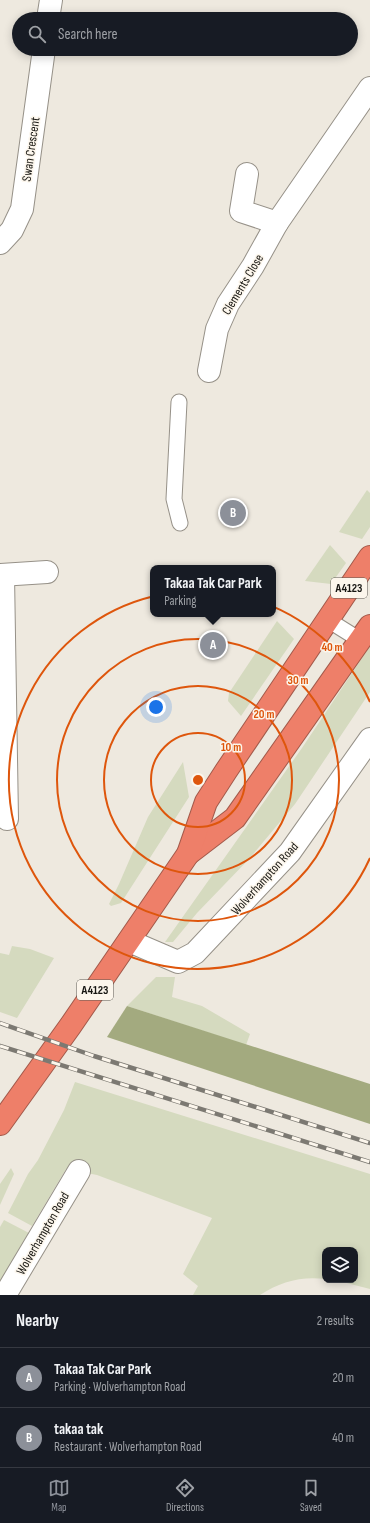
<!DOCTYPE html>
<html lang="en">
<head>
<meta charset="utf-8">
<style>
  body { margin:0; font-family:"Sofia Sans Condensed",sans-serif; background:#242831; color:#f1f3f6 }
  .controls { position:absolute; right:12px; bottom:12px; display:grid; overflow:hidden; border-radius:8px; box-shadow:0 2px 10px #0003 }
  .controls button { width:36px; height:36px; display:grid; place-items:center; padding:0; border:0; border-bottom:1px solid #363941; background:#171b24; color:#f1f3f6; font:20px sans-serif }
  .you { position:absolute; left:156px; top:707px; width:14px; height:14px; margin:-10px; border:3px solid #fff; border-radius:50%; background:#1a73e8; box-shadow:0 0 0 6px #1a73e833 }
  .badge { display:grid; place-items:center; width:26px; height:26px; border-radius:50%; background:#8c9099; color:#fff; font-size:13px; font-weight:700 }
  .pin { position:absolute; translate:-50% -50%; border:2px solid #fff; box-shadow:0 1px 4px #0006 }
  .popup { position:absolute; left:150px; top:565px; width:126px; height:52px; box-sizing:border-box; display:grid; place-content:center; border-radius:8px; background:#171b24; filter:drop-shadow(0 1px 3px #0005); font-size:13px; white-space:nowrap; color:#9ea1a6 }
  .popup b { font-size:15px; color:#f1f3f6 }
  .popup::after { content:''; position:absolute; left:50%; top:100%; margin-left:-8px; border:8px solid transparent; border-top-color:#171b24 }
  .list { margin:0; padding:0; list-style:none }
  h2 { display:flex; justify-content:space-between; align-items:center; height:52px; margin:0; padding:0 16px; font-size:17px }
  h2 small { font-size:13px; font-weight:400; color:#9ea1a6 }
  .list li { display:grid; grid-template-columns:26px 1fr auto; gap:12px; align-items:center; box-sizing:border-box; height:60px; padding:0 16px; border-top:1px solid #363941 }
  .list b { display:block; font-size:15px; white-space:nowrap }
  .list p { margin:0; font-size:13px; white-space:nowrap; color:#9ea1a6 }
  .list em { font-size:13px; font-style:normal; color:#9ea1a6 }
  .icon { flex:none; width:22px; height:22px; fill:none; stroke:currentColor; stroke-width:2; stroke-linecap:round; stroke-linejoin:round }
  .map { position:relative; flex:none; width:370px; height:1295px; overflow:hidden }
  .search { position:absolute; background:#171b24; box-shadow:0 2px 10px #0003; left:12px; right:12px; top:12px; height:44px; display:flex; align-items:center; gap:10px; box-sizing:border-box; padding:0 14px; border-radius:22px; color:#9ea1a6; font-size:15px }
  .sheet { height:172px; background:#171b24 }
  nav { display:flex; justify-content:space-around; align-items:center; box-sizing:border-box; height:56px; border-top:1px solid #363941; background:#171b24; font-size:11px; color:#9ea1a6 }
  nav a { display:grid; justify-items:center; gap:2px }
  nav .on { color:#8c9099 }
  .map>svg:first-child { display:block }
  .green { fill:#d5dabf }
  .forest { fill:#a3aa7f }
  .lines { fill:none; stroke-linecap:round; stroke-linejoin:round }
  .lane-casing { stroke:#969188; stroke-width:17 }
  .street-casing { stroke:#969188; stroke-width:24 }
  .highway-casing { stroke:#a35a4b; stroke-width:24 }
  .lane { stroke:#fff; stroke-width:15 }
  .street { stroke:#fff; stroke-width:22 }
  .highway { stroke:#ee7f69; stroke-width:22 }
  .rail-casing { stroke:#7c7972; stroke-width:4.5 }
  .rail { stroke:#fcf6ec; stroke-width:3; stroke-dasharray:9; stroke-linecap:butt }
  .ring { fill:none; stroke:#de560c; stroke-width:2 }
  .labels { text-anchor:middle; stroke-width:3; stroke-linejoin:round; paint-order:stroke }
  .shield { fill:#fcf6ec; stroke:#5c5953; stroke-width:1 }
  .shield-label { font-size:12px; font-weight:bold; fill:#171612 }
  .street-label { font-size:13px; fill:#171612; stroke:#fcf6ec }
  .centre { fill:#de560c; stroke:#fcf6ec; stroke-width:2 }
  .ring-label { font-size:12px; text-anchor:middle; font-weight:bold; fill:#de560c; stroke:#fcf6ec; stroke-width:3; stroke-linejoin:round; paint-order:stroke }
</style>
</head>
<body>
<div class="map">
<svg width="370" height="1295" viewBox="0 0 370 1295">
  <rect width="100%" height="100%" fill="#eee9df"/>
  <g class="green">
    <path d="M367,490L370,493V527L362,539L339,532Z"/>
    <path d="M330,545L346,563L331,584L305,581Z"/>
    <path d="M277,621L294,639L241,716L228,701L229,693Z"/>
    <path d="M370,646V692L295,804L249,859L197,913L173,942H165L302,748Z"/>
    <path d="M183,762L189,797L121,903L111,906L109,904L119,884L148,817Z"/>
    <path d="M12,946L30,949L54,958L17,1018L0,1012V953L9,955Z"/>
    <path d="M156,977H175L172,997L202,1006L250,1034L246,1045L127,1006Z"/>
    <path d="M75,1082L370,1174V1289L335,1280H355V1250H325V1279C301,1276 280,1282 260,1295H193L198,1286L183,1274L212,1218L97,1175L66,1169L32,1226L8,1213L28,1174L38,1160L64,1110Z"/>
    <path d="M11,1168L14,1174L0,1205V1184Z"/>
    <path d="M4,1220L29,1233L0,1286V1227Z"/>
  </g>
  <path class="forest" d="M127,1006L370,1084V1124L107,1037Z"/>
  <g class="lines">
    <g class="lane-casing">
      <g id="lane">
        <path d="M179,402L174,499L180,523"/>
        <path d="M328,620L360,640"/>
      </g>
    </g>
    <g class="street-casing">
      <g id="street">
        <path d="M48,19L51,0"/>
        <path d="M247,174L241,211L277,223"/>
        <path d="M0,243L12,230L22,209L44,49"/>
        <path d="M209,371L217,329L228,304L253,266L277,223L370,88"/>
        <path d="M0,575L47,572"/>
        <path d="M3,575L7,819"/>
        <path d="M129,941L178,962L195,953L290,852L370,739"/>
        <path d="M5,1295L79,1171"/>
      </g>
    </g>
    <g class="highway-casing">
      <g id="highway">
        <path d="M188,854L235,818L370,626"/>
        <path d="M0,1124L71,1025L188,854L206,802L226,771L370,557"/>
      </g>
    </g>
    <use href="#lane" class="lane"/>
    <use href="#street" class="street"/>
    <use href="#highway" class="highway"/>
    <g class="rail-casing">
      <g id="rail">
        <path d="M0,1023L94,1056L370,1143"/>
        <path d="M0,1046L370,1162"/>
      </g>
    </g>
    <use href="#rail" class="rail"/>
  </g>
  <g class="ring">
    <circle cx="198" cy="780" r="47"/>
    <circle cx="198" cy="780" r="94"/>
    <circle cx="198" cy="780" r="141"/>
    <path d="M370 858A189 189 0 1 1 370 702"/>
  </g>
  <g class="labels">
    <g class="shield">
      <rect x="331" y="578" width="36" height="20" rx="3"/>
      <rect x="77" y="980" width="36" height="20" rx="3"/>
    </g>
    <g class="shield-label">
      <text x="349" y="592">A4123</text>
      <text x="95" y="994">A4123</text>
    </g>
    <g class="street-label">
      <text transform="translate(30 149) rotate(-82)" y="5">Swan Crescent</text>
      <text transform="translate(242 284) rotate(-59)" y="5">Clements Close</text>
      <text transform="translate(264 878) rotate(-48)" y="5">Wolverhampton Road</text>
      <text transform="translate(42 1233) rotate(-60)" y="5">Wolverhampton Road</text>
    </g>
  </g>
  <circle cx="198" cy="780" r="6" class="centre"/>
  <g class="ring-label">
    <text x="332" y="651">40 m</text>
    <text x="298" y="684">30 m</text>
    <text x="264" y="718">20 m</text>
    <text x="231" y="751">10 m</text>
  </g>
</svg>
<div class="controls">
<button><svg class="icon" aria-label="layers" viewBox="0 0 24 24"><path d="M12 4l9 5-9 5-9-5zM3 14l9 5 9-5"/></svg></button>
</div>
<div class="you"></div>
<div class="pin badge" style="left:213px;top:645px">A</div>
<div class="popup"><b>Takaa Tak Car Park</b>Parking</div>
<div class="pin badge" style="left:233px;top:513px">B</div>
<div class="search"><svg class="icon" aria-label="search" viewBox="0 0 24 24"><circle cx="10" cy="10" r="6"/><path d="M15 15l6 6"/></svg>Search here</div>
</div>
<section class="sheet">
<h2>Nearby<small>2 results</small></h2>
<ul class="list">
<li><span class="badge">A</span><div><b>Takaa Tak Car Park</b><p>Parking · Wolverhampton Road</p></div><em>20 m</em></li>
<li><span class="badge">B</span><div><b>takaa tak</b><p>Restaurant · Wolverhampton Road</p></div><em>40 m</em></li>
</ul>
</section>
<nav>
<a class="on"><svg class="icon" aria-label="map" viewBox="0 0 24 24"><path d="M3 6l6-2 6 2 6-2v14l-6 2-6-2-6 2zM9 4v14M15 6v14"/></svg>Map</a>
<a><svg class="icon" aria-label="directions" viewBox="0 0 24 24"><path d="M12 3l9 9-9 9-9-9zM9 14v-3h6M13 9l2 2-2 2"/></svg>Directions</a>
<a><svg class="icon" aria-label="saved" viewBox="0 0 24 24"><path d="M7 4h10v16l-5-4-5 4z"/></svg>Saved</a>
</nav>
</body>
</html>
